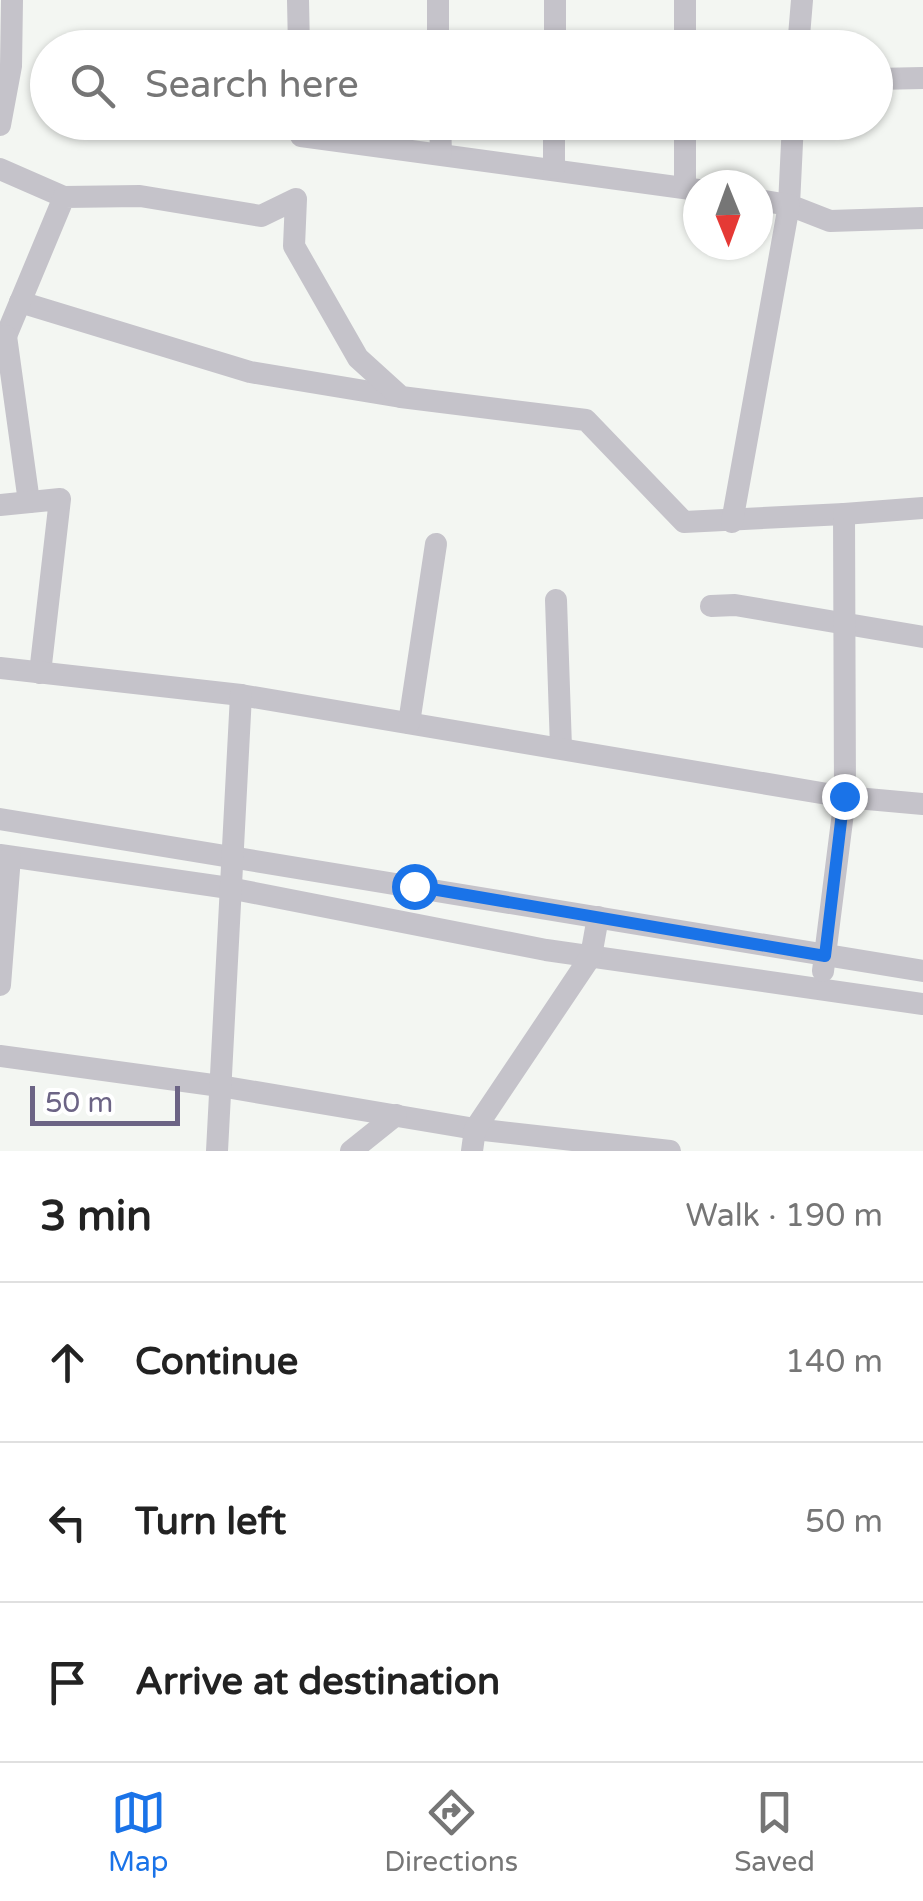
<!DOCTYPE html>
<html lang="en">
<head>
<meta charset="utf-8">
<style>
  body { margin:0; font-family:"Varela Round",sans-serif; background:#f6f6f6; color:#222 }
  .compass { position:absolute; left:683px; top:170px; width:90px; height:90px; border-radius:50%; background:#fff; box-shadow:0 2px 8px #0004; rotate:179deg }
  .scale { position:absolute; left:30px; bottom:25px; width:150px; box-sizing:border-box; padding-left:10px; border:5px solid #6c6485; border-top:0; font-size:28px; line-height:35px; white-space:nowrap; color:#6c6485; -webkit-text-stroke:8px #fff; paint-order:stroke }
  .stop { position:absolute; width:30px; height:30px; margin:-22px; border:8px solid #1a73e8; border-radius:50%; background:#fff }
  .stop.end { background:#1a73e8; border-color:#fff; box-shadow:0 2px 10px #0008 }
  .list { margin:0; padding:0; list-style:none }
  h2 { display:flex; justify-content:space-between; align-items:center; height:130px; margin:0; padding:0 40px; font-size:42px }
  h2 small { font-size:32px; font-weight:400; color:#767676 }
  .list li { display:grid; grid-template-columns:65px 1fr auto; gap:30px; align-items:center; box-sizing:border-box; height:160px; padding:0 40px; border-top:2px solid #e0e0e0 }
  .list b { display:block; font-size:38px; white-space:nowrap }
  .list em { font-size:32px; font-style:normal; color:#767676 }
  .icon { flex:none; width:55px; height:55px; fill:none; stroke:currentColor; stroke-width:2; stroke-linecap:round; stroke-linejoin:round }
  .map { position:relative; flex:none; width:923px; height:1151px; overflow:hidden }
  .search { position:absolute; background:#fff; box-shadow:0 2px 8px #0004; left:30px; right:30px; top:30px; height:110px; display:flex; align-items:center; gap:25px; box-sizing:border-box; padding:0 35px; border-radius:55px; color:#767676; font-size:38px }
  .sheet { height:610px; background:#fff }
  nav { display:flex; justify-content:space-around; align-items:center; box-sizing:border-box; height:140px; border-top:2px solid #e0e0e0; background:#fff; font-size:28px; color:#767676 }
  nav a { display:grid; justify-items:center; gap:5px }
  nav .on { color:#1a73e8 }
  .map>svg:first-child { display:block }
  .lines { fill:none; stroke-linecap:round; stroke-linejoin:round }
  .minor { stroke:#c5c3ca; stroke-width:22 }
  .route { stroke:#1a73e8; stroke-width:12 }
</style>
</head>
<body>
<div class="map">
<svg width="923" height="1151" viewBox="0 0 923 1151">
  <rect width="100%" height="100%" fill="#f3f6f2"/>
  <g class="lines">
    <g class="minor">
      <path d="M298,0L299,48"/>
      <path d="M438,0V48"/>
      <path d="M555,48V0"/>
      <path d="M685,48V0"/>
      <path d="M798,48L802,0"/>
      <path d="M876,79L923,78"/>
      <path d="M301,122V136L698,190"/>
      <path d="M440,122L441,153"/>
      <path d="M793,122L789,205L830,221L923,218"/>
      <path d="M0,125L11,66L12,0"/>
      <path d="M554,168V122"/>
      <path d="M0,169L64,197"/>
      <path d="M685,187V122"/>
      <path d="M20,302L250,372L401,397"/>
      <path d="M0,336H6L64,197L140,196L261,216L296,199L294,246L358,358L401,397L586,420L684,522L844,514"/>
      <path d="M6,336L29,502"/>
      <path d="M0,505L60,499L40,673"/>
      <path d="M732,522L789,205L758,200"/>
      <path d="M556,600L561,748"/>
      <path d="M711,606L735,605L923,637"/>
      <path d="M0,668L241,695L845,797L923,804"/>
      <path d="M409,723L436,544"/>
      <path d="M0,819L923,971"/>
      <path d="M0,855L229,888L546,950L923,1004"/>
      <path d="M823,971L845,797L844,514L923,508"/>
      <path d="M0,985L10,857"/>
      <path d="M0,1056L220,1086L475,1129L670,1151"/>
      <path d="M217,1151L241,695"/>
      <path d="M351,1151L396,1115"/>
      <path d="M472,1151L475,1129L591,956L598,917"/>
    </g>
  </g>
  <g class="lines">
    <path class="route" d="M414,886L825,956L844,796"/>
  </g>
</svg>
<svg class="compass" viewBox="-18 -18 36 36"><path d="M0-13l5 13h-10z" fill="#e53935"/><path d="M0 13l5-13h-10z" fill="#767676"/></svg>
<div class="scale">50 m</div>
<div class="stop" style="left:414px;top:886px"></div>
<div class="stop end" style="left:844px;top:796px"></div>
<div class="search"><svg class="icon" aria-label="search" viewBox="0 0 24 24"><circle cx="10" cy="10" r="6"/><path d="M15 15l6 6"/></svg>Search here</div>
</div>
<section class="sheet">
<h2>3 min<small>Walk · 190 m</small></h2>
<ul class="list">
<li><svg class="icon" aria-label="ahead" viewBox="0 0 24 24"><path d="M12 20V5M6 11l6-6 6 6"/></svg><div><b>Continue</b></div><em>140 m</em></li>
<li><svg class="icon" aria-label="left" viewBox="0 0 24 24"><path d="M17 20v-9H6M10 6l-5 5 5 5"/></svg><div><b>Turn left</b></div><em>50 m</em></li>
<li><svg class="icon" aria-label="arrive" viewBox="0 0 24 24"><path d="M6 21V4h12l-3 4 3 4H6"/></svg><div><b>Arrive at destination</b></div></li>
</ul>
</section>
<nav>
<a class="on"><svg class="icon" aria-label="map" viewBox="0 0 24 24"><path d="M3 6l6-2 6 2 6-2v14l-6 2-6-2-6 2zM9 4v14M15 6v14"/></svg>Map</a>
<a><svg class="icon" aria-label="directions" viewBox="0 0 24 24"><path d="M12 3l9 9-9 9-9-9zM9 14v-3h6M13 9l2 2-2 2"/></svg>Directions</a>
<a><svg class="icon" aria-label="saved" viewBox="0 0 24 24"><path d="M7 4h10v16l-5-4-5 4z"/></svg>Saved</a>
</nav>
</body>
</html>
